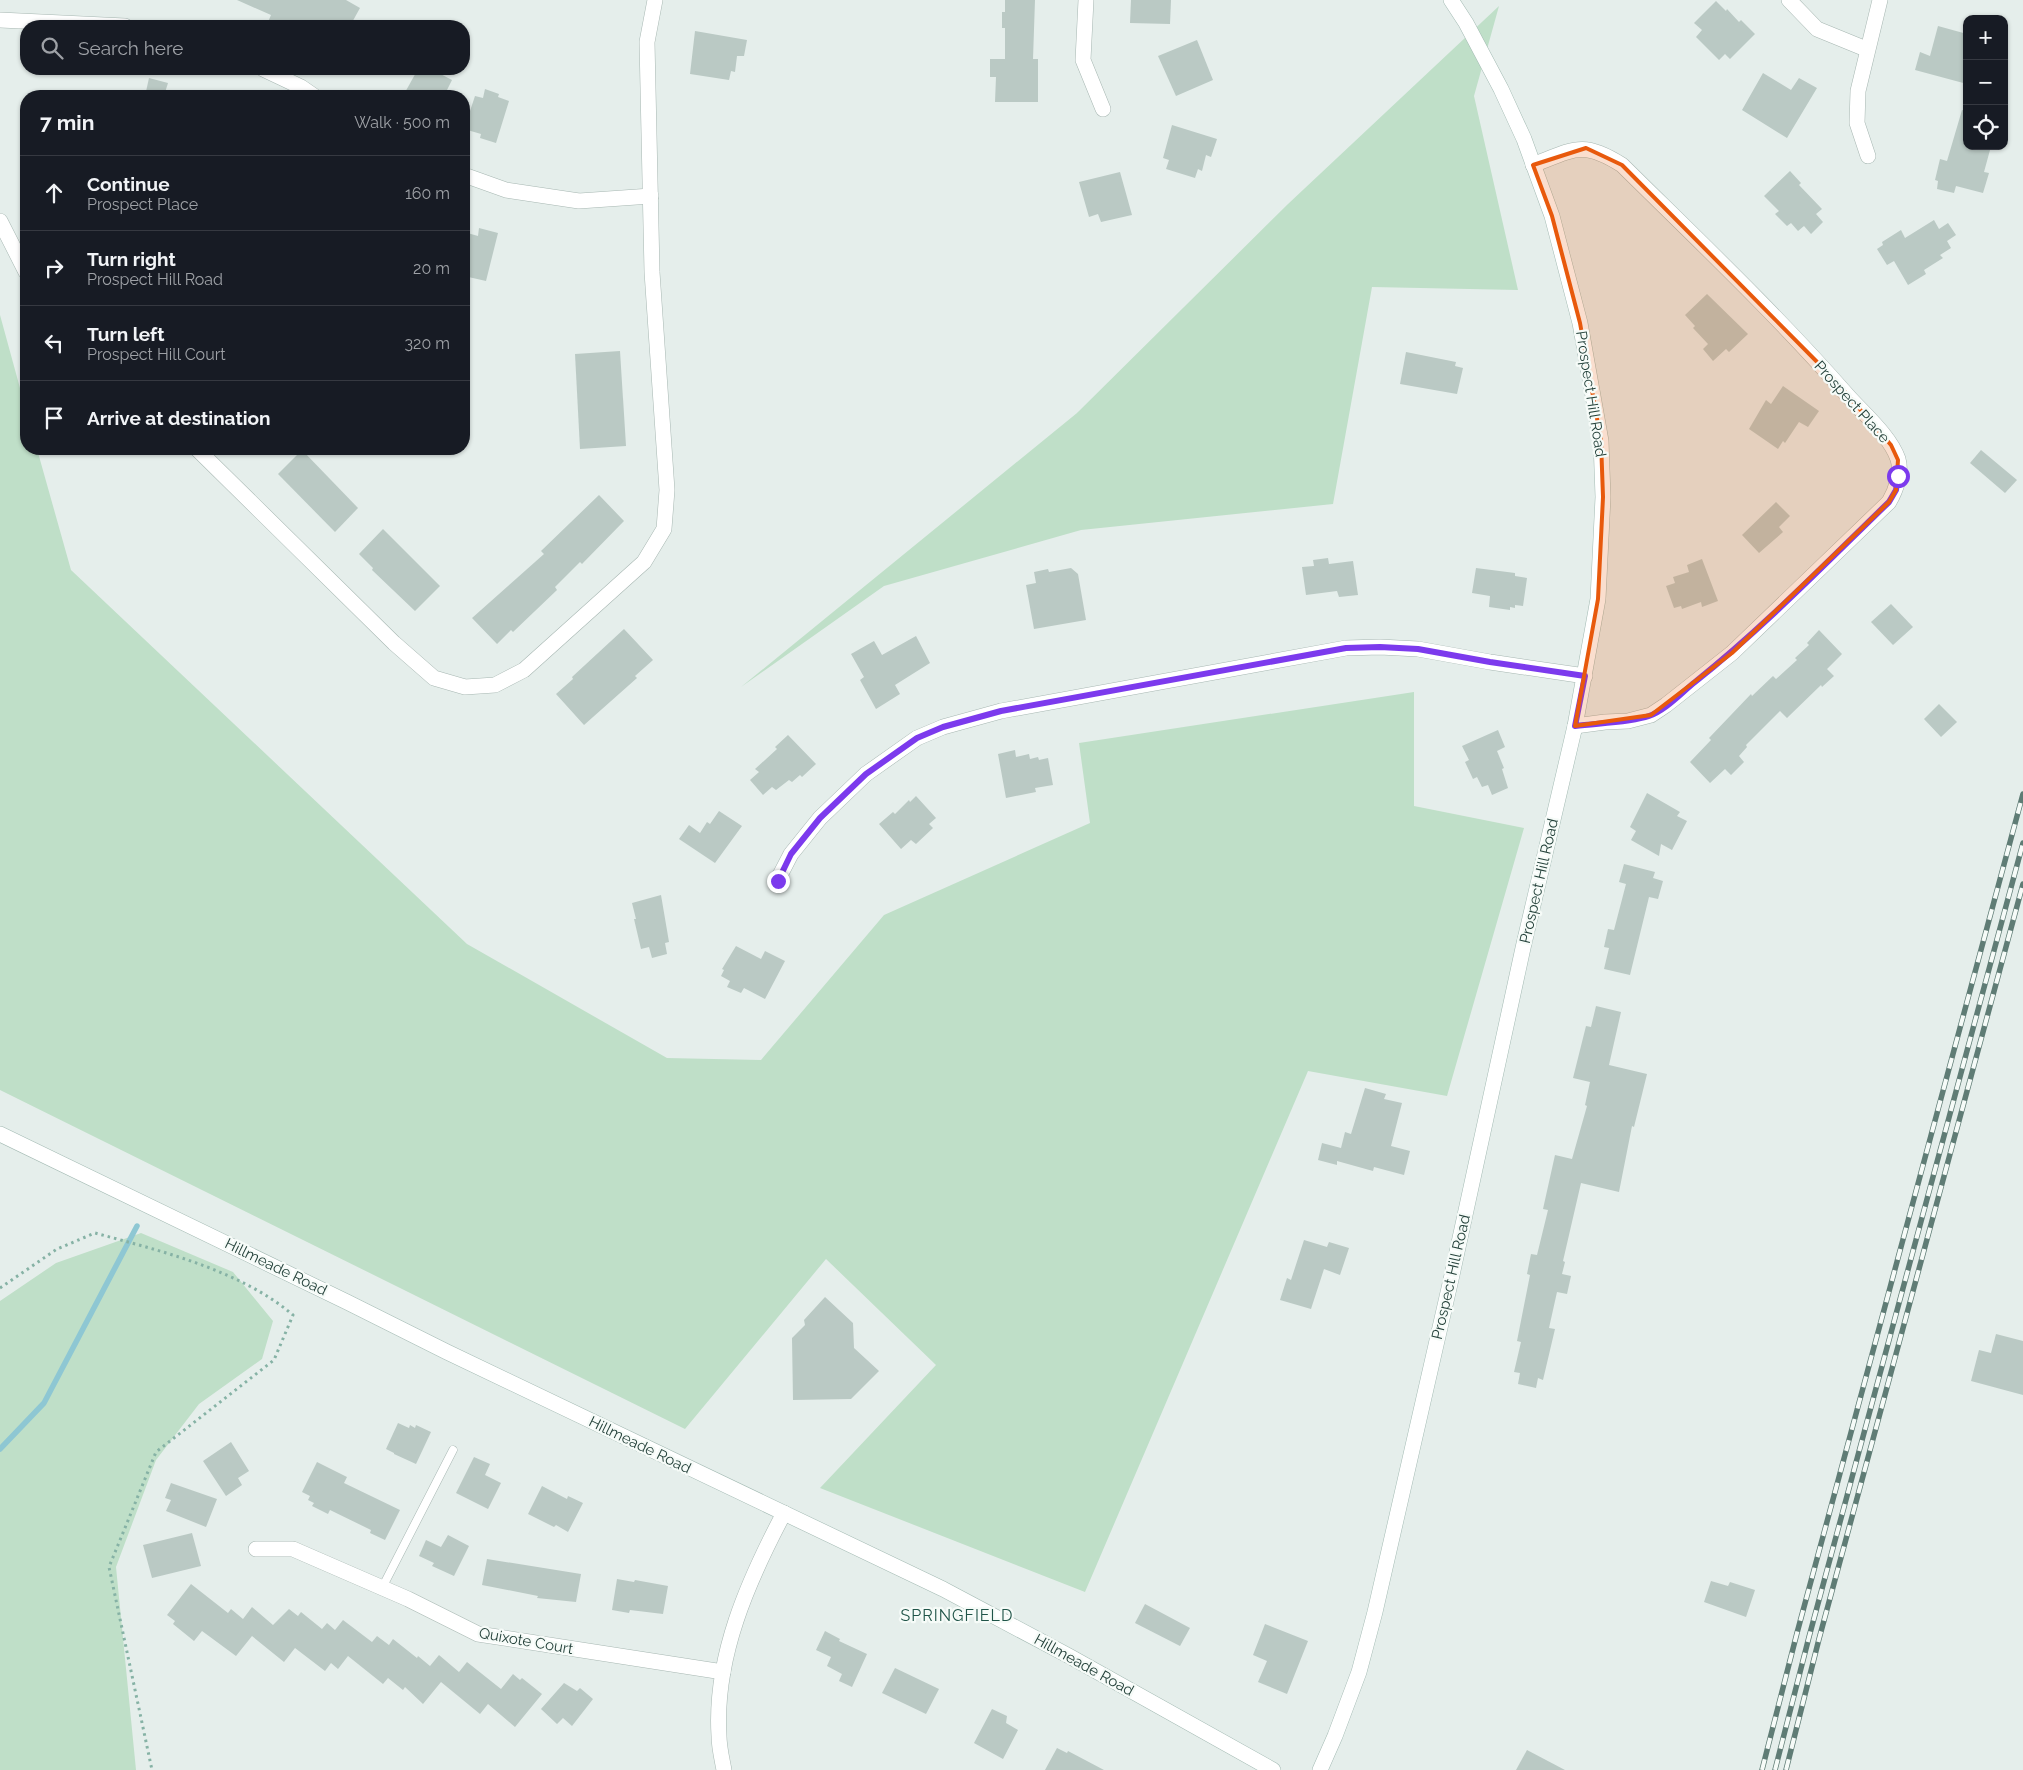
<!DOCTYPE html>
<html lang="en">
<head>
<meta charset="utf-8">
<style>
  body { margin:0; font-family:Raleway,sans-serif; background:#20242c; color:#f1f3f6 }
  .controls { position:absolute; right:15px; top:15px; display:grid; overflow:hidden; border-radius:10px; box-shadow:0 1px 4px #0004 }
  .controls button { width:45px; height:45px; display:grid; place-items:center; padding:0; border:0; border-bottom:1px solid #363941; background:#171b24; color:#f1f3f6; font:25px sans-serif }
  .stop { position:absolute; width:15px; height:15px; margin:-11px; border:4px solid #7c3aed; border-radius:50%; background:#fff }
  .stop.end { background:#7c3aed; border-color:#fff; box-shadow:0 1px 5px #0008 }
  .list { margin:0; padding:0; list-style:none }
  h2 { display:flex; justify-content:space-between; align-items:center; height:65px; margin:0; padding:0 20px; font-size:21px }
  h2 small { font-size:16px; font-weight:400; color:#9ea1a6 }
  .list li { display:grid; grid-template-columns:32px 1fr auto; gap:15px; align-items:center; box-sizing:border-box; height:75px; padding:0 20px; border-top:1px solid #363941 }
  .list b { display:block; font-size:19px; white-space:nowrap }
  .list p { margin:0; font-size:16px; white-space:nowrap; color:#9ea1a6 }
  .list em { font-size:16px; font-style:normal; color:#9ea1a6 }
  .icon { flex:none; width:28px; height:28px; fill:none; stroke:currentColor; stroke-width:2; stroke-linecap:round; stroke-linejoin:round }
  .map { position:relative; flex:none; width:2023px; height:1770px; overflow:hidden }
  .search { position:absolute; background:#171b24; box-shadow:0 1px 4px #0004; left:20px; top:20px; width:450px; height:55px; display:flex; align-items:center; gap:12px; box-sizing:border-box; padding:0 18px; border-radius:20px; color:#9ea1a6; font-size:19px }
  .panel { position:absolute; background:#171b24; box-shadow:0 1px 4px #0004; left:20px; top:90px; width:450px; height:365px; border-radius:20px }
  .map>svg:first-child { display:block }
  .green { fill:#bfdfc8 }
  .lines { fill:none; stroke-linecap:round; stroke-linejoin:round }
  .stream { stroke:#8ec7d3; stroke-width:5.5 }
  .building { fill:#bac9c4 }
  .lane-casing { stroke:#a7b7b2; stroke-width:9 }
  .street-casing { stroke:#a7b7b2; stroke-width:16 }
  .secondary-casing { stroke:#a3bab3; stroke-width:16 }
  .path { stroke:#86b2a5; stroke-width:3; stroke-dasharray:2.5 4; stroke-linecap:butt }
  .lane { stroke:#fff; stroke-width:8 }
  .street { stroke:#fff; stroke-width:15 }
  .secondary { stroke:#fff; stroke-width:15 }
  .rail-casing { stroke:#5f7c75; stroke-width:5.5 }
  .rail { stroke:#f6fbf8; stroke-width:4; stroke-dasharray:11; stroke-linecap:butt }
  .route { stroke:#7c3aed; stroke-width:6 }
  .marked { fill:#e8590c; fill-opacity:0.2; stroke:#e8590c; stroke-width:4; stroke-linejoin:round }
  .labels { text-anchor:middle; stroke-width:4.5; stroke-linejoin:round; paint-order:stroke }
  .street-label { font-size:15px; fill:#24413a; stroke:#f6fbf8 }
  .neighbourhood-label { font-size:16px; letter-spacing:1px; fill:#1f5448; stroke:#f6fbf8 }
</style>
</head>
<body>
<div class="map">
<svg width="2023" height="1770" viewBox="0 0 2023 1770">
  <rect width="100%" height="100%" fill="#e5eeeb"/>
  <g class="green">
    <path d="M1499,6L1474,96L1518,290L1372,287L1333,504L1081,530L884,586L741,687L1077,413L1288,204Z"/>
    <path d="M0,315L26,410V449H37L71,570L467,944L667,1058L761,1060L884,915L1090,823L1079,743L1414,692V806L1524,828L1447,1096L1308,1071L1085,1592L820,1488L936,1365L826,1259L685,1429L0,1090Z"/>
    <path d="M141,1233L233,1272L273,1321L262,1359L199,1404L156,1460L116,1567L136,1770H0V1301L56,1263Z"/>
  </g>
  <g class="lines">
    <path class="stream" d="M0,1449L44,1403L137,1226"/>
  </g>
  <g class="building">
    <path d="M237,0H346L360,8L350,26H276L268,22L271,15Z"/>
    <path d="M1005,0H1035L1033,59H1038V102H995L996,77H990V59H1005V28H1002V12H1005Z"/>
    <path d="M1131,0H1171L1170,24L1130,23Z"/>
    <path d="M1716,1L1726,11L1727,9L1739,22L1741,20L1755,34L1730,59L1725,54L1719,60L1696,37L1702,30L1694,23Z"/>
    <path d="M1938,26L1967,34V84L1915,70L1920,52L1930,56Z"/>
    <path d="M695,31L747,40L744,56H737L735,72L731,71L729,80L690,74Z"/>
    <path d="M1197,40L1213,80L1176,96L1158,56Z"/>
    <path d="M418,69H431L452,80L444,96H403Z"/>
    <path d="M1763,73L1791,90L1799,78L1817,88L1787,138L1742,110Z"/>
    <path d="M149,78L168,83L164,96H145Z"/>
    <path d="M485,89L499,94L498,97L509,101L496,143L480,138L481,134L464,129L475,96L483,98Z"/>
    <path d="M1962,110L1967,111V146H1986L1985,149L1990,150L1984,172L1989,173L1983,193L1956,186L1954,193L1937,189L1938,181L1935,180L1940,159L1947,161Z"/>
    <path d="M1172,125L1217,139L1211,157L1206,155L1202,171L1198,169L1195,178L1166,169L1169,160L1163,158Z"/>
    <path d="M1790,171L1801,183L1799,185L1822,209L1816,214L1823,222L1811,234L1804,226L1798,231L1791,223L1787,226L1775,214L1779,211L1764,196Z"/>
    <path d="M1120,172L1132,215L1101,222L1098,214L1089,217L1079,182Z"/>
    <path d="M1934,220L1939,229L1948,223L1956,235L1947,241L1951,248L1940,255L1943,258L1924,270L1926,274L1908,285L1894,261L1887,265L1877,249L1883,245L1882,242L1901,230L1905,238Z"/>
    <path d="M479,228L498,233L486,281L464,276V232L478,236Z"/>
    <path d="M1707,294L1748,334L1729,352L1726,349L1713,361L1703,349L1708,344L1693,328L1695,326L1685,315Z"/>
    <path d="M620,351L626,446L580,449L575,354Z"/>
    <path d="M1406,352L1456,362L1455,366L1463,368L1457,394L1400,384Z"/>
    <path d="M1783,386L1819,411L1808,427L1799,422L1785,443L1783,441L1778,449L1749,429L1766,400L1771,404Z"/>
    <path d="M302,450L358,508L335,532L278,474Z"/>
    <path d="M1981,450L2017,480L2005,493L1970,463Z"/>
    <path d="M599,495L624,521L582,564L580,562L555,587L557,590L513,632L511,630L497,644L472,618L544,554L541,551Z"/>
    <path d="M1776,502L1790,516L1779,527L1783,532L1759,553L1742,535Z"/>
    <path d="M383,529L440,586L415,611L372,570L373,568L359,554Z"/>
    <path d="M1328,558L1329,564L1353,561L1358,595L1339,597L1337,591L1306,595L1302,567L1314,566L1313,560Z"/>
    <path d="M1702,559L1718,601L1702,607L1701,602L1682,609L1681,606L1674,608L1666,586L1675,583L1673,577L1689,572L1687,565Z"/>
    <path d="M1071,568L1078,574L1086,620L1034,629L1026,585L1036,583L1034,572L1048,569L1049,572Z"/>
    <path d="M1476,568L1515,573V576L1527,578L1523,606L1515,605V608L1510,607V610L1489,607L1490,596L1472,593Z"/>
    <path d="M1891,604L1913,627L1893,645L1871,622Z"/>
    <path d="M624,629L653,660L635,676L637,678L584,725L556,694L573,679L572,677Z"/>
    <path d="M1819,630L1842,654L1827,669L1834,676L1822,687L1821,685L1787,718L1780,711L1746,745L1747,747L1739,756L1744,762L1731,775L1725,769L1710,783L1690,762L1711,740L1709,738L1751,694L1752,696L1773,676L1776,679L1797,660L1795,658L1809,645L1807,643Z"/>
    <path d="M916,636L930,663L895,685L900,694L876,709L860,680L864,677L851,654L874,641L882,655Z"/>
    <path d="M1939,704L1957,722L1941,737L1924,719Z"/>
    <path d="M1498,730L1505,747L1497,751L1504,768L1502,769L1508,788L1492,795L1488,785L1482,787L1477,777L1473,779L1465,762L1469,760L1462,746Z"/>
    <path d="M788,735L816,764L802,777L800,775L792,782L789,780L776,790L772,787L763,795L750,780L759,772L755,769L777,749L775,747Z"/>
    <path d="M1015,750L1016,757L1029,754L1030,759L1038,757L1039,760L1048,758L1053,785L1035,788L1036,792L1006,798L998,754Z"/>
    <path d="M1647,793L1680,812L1677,816L1687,821L1672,850L1661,844L1659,856L1631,840L1636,831L1630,827Z"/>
    <path d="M916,796L936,818L929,824L933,828L916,844L911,840L901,849L879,824L893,812L895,814L909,800L910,802Z"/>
    <path d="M719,811L742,826L715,863L679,839L689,825L700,833L707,822L710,824Z"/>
    <path d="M1624,864L1655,872L1653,878L1663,881L1658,899L1649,897L1630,975L1604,969L1609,948L1604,947L1608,929L1614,930L1626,884L1619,882Z"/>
    <path d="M661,895L669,942L665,943L667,954L652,958L649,947L641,949L634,919H636L632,903Z"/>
    <path d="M736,946L761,959L765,951L785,961L765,999L744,988L741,993L727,987L730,981L721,976L724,970L722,969Z"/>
    <path d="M1596,1006L1621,1012L1609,1065L1647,1074L1634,1127L1632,1126L1619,1192L1581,1183L1563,1261L1565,1262L1562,1274L1571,1276L1567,1294L1557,1292L1549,1328L1555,1329L1543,1380L1538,1378L1536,1388L1518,1384L1520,1373L1514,1372L1521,1342L1517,1341L1530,1275L1527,1274L1531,1254L1537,1255L1548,1210L1543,1209L1555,1155L1572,1159L1587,1106L1585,1105L1590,1082L1573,1078L1586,1026L1591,1027Z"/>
    <path d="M1365,1088L1386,1094L1384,1099L1402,1103L1391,1146L1410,1151L1404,1175L1374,1167L1373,1171L1337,1161V1165L1318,1160L1322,1143L1341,1148L1345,1132L1351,1134Z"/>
    <path d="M1304,1240L1327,1247L1329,1242L1349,1248L1340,1275L1324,1269L1311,1309L1280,1300L1287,1278L1291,1280Z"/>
    <path d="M825,1297L853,1323L854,1348L879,1371L851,1399L793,1400L792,1338L805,1325L804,1320Z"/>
    <path d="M1996,1334L2023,1341V1395L1971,1381L1979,1350L1991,1353Z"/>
    <path d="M398,1423L409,1428L410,1425L415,1428L416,1425L431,1432L416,1464L394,1454V1453L386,1449Z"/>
    <path d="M231,1442L249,1471L238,1478L242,1485L226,1496L203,1461Z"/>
    <path d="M474,1457L490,1464L485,1475L501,1483L488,1509L456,1493Z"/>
    <path d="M317,1462L347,1477L344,1483L400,1510L385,1540L370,1533L371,1530L330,1510L328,1514L312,1506L314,1503L308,1500L310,1496L302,1492Z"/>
    <path d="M171,1483L217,1499L206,1527L166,1511L171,1500L165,1498Z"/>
    <path d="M542,1486L567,1499L568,1496L583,1503L568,1532L556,1525L554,1527L528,1514Z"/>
    <path d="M192,1533L201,1566L152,1578L143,1545Z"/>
    <path d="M448,1535L469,1546L454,1576L432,1566L434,1563L419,1556L426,1540L441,1547Z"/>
    <path d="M487,1559L581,1574L576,1602L537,1598L538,1596L482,1585Z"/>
    <path d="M617,1579L634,1582L635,1580L668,1586L663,1614L630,1610L629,1613L612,1610Z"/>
    <path d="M1711,1581L1728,1586L1730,1582L1755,1590L1746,1617L1704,1602Z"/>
    <path d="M191,1584L228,1613L231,1609L243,1619L252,1607L273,1625L289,1609L298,1616L301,1612L322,1629L327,1623L335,1630L343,1620L372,1642L377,1636L389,1645L393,1639L417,1658L418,1656L430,1666L439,1655L459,1672L467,1662L501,1689L513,1674L520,1680L522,1678L542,1694L515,1727L488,1704L480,1714L441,1682L423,1704L405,1687L403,1690L388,1678L383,1684L348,1656L338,1669L331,1663L325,1671L295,1648L284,1662L252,1636L236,1656L202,1631L194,1641L173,1624L175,1621L167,1615Z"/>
    <path d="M1145,1604L1190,1628L1180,1646L1135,1623Z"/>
    <path d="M1265,1624L1308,1641L1287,1694L1258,1682L1267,1661L1253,1655Z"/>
    <path d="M825,1631L840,1639L839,1641L867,1654L852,1687L839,1681L842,1674L827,1666L831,1657L816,1650Z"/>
    <path d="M895,1668L939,1689L926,1714L882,1693Z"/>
    <path d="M564,1683L577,1691L580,1688L593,1699L572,1726L563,1718L557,1724L541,1709Z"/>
    <path d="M992,1709L1007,1716L1006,1723L1018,1730L1003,1759L974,1743Z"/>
    <path d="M1057,1748L1067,1753L1068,1751L1104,1770H1045Z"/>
    <path d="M1527,1750L1565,1770H1516Z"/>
  </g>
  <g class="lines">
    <g class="lane-casing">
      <path id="lane" d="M382,1588L453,1450"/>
    </g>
    <g class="street-casing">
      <g id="street">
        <path d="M1086,0L1083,60L1103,109"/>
        <path d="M1789,0L1817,29L1866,49"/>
        <path d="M0,20L125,26"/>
        <path d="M263,69L301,87L314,96"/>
        <path d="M1868,156L1857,123L1858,91L1880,0"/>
        <path d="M1533,165C1574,149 1583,140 1622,165C1699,241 1777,315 1848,396C1864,414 1890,436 1898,459C1902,473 1896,490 1889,502L1732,653L1666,705L1651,715L1628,721L1605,722L1575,726"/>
        <path d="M464,175L506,190L579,201L651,196"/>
        <path d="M0,221L26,272"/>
        <path d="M197,449L394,643L434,678L465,687L495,685L524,670L644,562L664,529L667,490L652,272L647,42L655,0"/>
        <path d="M777,881L791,854L820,818L866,774L917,738L943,727L1001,711L1346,648L1380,647L1418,649L1490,662L1585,676"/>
        <path d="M256,1549H293L408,1599L478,1634L723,1672"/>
        <path d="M724,1770C722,1759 719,1747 719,1736C714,1657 748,1581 784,1513"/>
      </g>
    </g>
    <g class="secondary-casing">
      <g id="secondary">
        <path d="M0,1134L347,1302L447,1352L943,1589L1069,1656L1273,1770"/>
        <path d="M1320,1770L1335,1736L1359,1672L1375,1612L1452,1275L1523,948L1575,726L1598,599L1603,497L1601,441L1580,323L1552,216L1524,139L1501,89L1466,23L1451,0"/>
      </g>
    </g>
    <path class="path" d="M0,1288L57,1249L95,1233C161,1251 240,1270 293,1315L274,1360L156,1452L109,1567L152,1770"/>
    <use href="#lane" class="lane"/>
    <use href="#street" class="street"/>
    <use href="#secondary" class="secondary"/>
    <g class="rail-casing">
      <g id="rail">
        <path d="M1762,1770L1797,1633L2023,794"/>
        <path d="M1775,1770L1809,1637L2023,843"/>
        <path d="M1786,1770L1819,1639L2023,884"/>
      </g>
    </g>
    <use href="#rail" class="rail"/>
  </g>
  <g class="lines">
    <path class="route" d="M778,881L791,854L820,818L866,774L917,738L943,727L1001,711L1346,648L1380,647L1418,649L1490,662L1585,676L1575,726C1598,723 1628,723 1649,716C1666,710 1681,693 1695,682C1764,627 1826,563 1889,502L1896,490L1898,476"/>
  </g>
  <path class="marked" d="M1586,148L1622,165L1832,377L1891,445L1898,460L1896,490L1889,502L1732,653L1651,715L1575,726L1598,599L1603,497L1601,441L1580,323L1552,216L1533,165Z"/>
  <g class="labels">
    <g class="street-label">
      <text transform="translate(1591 394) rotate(81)" y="5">Prospect Hill Road</text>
      <text transform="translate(1852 402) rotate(48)" y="5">Prospect Place</text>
      <text transform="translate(1539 881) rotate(-77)" y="5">Prospect Hill Road</text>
      <text transform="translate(276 1267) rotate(26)" y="5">Hillmeade Road</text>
      <text transform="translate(1451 1277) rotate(-77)" y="5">Prospect Hill Road</text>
      <text transform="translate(640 1445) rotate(26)" y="5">Hillmeade Road</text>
      <text transform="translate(526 1641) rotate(10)" y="5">Quixote Court</text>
      <text transform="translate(1084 1665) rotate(29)" y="5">Hillmeade Road</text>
    </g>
    <g class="neighbourhood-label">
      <text x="957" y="1621">SPRINGFIELD</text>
    </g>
  </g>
</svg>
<div class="controls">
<button>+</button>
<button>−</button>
<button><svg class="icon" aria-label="locate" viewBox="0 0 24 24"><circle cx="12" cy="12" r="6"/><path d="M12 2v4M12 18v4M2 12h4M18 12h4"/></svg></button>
</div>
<div class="stop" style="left:1898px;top:476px"></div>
<div class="stop end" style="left:778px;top:881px"></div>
<div class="search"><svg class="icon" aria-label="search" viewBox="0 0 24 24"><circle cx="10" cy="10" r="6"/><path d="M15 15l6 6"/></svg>Search here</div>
<section class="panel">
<h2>7 min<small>Walk · 500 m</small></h2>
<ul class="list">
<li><svg class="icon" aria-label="ahead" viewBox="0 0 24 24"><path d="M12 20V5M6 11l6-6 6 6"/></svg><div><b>Continue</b><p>Prospect Place</p></div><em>160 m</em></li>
<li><svg class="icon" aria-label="right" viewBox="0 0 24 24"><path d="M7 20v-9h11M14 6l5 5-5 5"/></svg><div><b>Turn right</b><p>Prospect Hill Road</p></div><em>20 m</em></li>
<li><svg class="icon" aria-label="left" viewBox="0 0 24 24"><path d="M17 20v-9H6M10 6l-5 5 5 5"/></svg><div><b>Turn left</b><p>Prospect Hill Court</p></div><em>320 m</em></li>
<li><svg class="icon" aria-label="arrive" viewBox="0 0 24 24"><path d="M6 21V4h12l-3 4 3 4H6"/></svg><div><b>Arrive at destination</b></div></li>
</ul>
</section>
</div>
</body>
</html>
